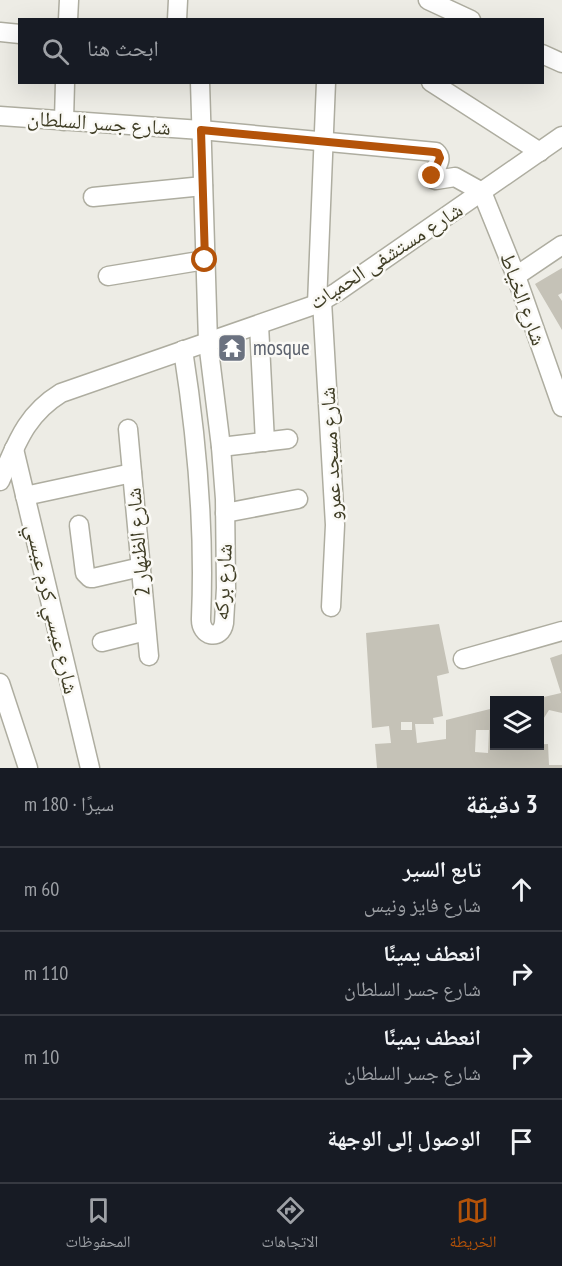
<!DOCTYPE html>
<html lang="ar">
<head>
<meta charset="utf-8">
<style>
  body { margin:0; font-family:"PT Sans Narrow","Noto Naskh Arabic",sans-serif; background:#20242c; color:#f1f3f6; direction:rtl }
  .controls { position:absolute; right:18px; bottom:18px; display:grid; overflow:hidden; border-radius:0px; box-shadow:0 6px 24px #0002 }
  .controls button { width:54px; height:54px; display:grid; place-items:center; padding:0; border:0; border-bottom:2px solid #363941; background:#171b24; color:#f1f3f6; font:30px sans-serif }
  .stop { position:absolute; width:18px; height:18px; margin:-14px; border:4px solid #b45309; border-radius:50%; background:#fff }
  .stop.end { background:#b45309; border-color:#fff; box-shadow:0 2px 6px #0008 }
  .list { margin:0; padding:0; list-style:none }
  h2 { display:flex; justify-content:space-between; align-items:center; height:78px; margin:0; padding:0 24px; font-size:26px }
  h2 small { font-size:20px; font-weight:400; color:#9ea1a6 }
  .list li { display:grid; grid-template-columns:39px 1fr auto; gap:18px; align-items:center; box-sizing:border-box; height:84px; padding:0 24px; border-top:2px solid #363941 }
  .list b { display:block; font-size:22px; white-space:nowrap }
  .list p { margin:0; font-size:20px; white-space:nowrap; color:#9ea1a6 }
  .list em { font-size:20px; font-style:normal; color:#9ea1a6 }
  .icon { flex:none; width:33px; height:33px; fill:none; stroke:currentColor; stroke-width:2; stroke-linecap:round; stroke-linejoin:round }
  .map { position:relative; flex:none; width:562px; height:768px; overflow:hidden; direction:ltr }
  .search { position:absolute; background:#171b24; box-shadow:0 6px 24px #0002; left:18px; right:18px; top:18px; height:66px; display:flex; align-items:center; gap:15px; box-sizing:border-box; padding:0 21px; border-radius:0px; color:#9ea1a6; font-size:22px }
  .sheet { height:414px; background:#171b24 }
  nav { display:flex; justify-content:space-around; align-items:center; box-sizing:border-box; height:84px; border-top:2px solid #363941; background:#171b24; font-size:16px; color:#9ea1a6 }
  nav a { display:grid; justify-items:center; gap:3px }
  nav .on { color:#b45309 }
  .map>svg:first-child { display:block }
  .building { fill:#c5c2b7; fill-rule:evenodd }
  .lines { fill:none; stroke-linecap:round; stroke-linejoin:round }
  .minor-casing { stroke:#aeada0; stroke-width:21 }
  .minor { stroke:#fff; stroke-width:18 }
  .route { stroke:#b45309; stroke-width:8 }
  .labels { text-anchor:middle; stroke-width:5; stroke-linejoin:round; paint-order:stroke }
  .street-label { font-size:21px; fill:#3f3d25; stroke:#faf9f5 }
  .worship-label { font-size:21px; fill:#5b616d; stroke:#faf9f5; text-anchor:start }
</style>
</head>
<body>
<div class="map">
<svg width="562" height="768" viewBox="0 0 562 768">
  <rect width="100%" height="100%" fill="#edece5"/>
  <g class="building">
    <path d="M562,268V293L558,295L562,301V330L535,284Z"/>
    <path d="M439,624L449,673L437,676L443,716L433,718L434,724H415L417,743L446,739V720L494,708V746L548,744L549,765H562V768H377L375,744L391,743L389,726L372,728L366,633ZM401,722H412V730H401ZM476,730H489L488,753L475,752Z"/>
    <path d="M562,654V713L549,710L542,721L540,722V700H531L561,693L550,658Z"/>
  </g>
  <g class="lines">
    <g class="minor-casing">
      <g id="minor">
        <path d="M428,0L471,20"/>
        <path d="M68,20L69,0"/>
        <path d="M177,20L178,0"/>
        <path d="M0,32L20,34"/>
        <path d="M542,54L562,63"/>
        <path d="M431,82L540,152"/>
        <path d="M0,116L201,130L436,152C446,161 431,169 433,179L436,180L455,177L482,192L516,276L562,407"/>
        <path d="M64,121L65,82"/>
        <path d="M93,197L203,186"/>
        <path d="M108,276L205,260"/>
        <path d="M516,276L562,245"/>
        <path d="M322,301L335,525L331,607"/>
        <path d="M317,304L326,82"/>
        <path d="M259,325L265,442"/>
        <path d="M183,350C197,439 205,528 201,618C200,637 221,641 224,623L226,588L225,499L221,447L208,342L200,82"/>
        <path d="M128,429L149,656"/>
        <path d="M221,447L288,439"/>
        <path d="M14,449L90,768"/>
        <path d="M0,481C16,445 25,415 61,393L317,304L337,292L562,136"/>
        <path d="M25,496L132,473"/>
        <path d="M225,513L298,499"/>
        <path d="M79,525L85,573L90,578H93L141,567"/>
        <path d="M102,642L146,631"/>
        <path d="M463,659L562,631"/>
        <path d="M0,683L28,768"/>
      </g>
    </g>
    <use href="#minor" class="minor"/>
  </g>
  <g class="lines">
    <path class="route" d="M205,260L201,130L434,152L438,153L440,158L432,176"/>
  </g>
  <defs>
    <g id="temple-square" transform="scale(1.5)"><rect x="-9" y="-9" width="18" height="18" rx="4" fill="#6b7280" stroke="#faf9f5"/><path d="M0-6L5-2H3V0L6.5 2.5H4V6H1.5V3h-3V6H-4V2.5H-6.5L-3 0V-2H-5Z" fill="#fff"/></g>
  </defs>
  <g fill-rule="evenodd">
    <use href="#temple-square" x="232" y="348"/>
  </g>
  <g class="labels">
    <g class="street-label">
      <text transform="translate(99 123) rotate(4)" y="7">شارع جسر السلطان</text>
      <text transform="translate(386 256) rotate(-33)" y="7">شارع مستشفى الحميات</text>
      <text transform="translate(523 299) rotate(70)" y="7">شارع الخياط</text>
      <text transform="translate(331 454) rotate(-93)" y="7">شارع مسجد عمرو</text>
      <text transform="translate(138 542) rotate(-95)" y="7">شارع الظنهار 2</text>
      <text transform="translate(223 582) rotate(-87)" y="7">شارع بركه</text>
      <text transform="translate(52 609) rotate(77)" y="7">شارع عيسي كرم عيسي</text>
    </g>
    <g class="worship-label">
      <text x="253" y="355">mosque</text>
    </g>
  </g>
</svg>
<div class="controls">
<button><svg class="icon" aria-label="layers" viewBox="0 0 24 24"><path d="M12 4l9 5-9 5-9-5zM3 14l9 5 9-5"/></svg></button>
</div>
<div class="stop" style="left:205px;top:260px"></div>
<div class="stop end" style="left:432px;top:176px"></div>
<div class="search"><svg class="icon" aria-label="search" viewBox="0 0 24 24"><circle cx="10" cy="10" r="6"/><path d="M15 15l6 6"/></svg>ابحث هنا</div>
</div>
<section class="sheet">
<h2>3 دقيقة<small>سيرًا · 180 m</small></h2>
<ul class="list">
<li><svg class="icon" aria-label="ahead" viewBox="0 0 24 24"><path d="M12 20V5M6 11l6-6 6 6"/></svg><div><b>تابع السير</b><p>شارع فايز ونيس</p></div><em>60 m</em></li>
<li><svg class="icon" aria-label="right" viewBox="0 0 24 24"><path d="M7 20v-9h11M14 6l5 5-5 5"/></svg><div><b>انعطف يمينًا</b><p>شارع جسر السلطان</p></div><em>110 m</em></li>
<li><svg class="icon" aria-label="right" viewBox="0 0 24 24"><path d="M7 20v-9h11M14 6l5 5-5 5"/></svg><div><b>انعطف يمينًا</b><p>شارع جسر السلطان</p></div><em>10 m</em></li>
<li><svg class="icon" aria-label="arrive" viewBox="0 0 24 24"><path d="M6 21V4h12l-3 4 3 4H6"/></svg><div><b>الوصول إلى الوجهة</b></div></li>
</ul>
</section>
<nav>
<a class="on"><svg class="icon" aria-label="map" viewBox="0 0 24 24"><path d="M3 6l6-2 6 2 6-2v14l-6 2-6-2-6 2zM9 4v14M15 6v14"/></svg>الخريطة</a>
<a><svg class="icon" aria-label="directions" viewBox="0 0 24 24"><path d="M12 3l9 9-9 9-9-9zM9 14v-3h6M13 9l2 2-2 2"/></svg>الاتجاهات</a>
<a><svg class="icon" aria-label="saved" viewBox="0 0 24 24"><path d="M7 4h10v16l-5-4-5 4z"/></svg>المحفوظات</a>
</nav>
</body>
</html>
